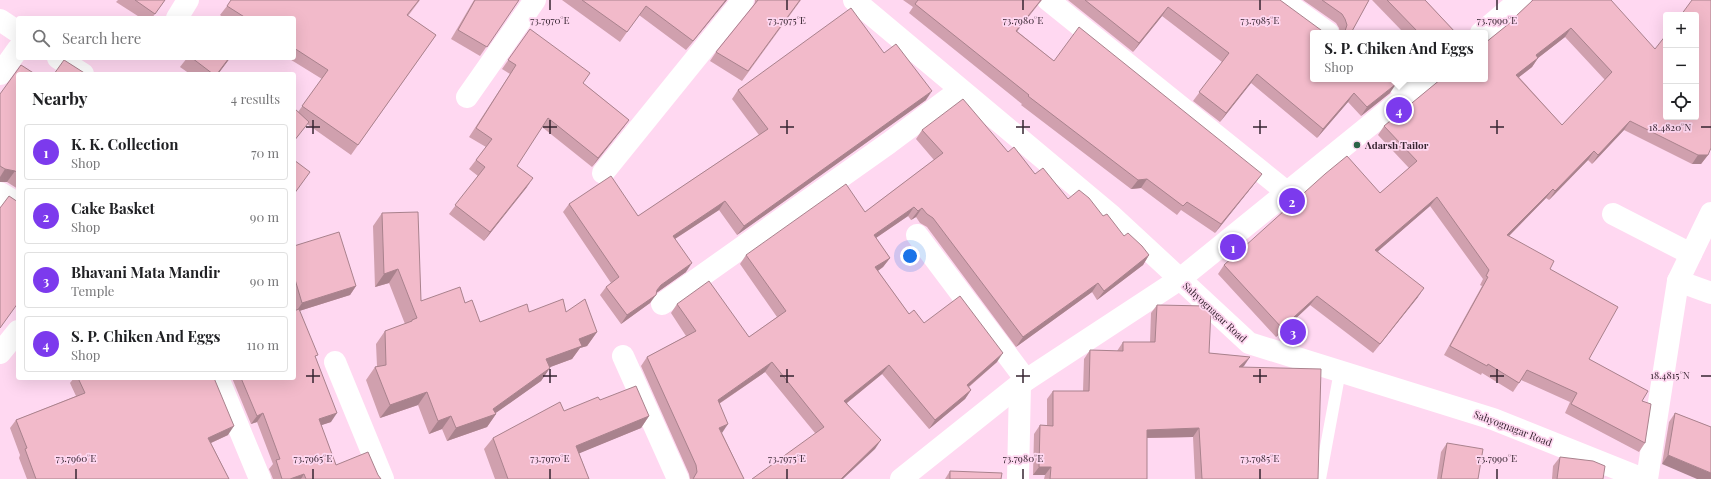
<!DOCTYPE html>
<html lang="en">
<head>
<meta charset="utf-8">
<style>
  body { margin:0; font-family:"Playfair Display",serif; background:#f2f2f2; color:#202124 }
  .controls { position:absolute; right:12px; top:12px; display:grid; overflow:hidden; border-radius:4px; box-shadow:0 4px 16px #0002 }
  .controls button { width:36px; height:36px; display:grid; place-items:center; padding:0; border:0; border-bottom:1px solid #e0e0e0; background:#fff; color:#202124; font:20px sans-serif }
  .you { position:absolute; left:910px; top:256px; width:14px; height:14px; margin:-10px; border:3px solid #fff; border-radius:50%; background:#1a73e8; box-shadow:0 0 0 6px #1a73e833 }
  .badge { display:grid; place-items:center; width:26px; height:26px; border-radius:50%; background:#7c3aed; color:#fff; font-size:13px; font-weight:700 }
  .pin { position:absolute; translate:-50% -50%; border:2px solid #fff; box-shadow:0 1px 4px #0006 }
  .popup { position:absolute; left:1310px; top:30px; width:178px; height:52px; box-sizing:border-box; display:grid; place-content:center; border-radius:4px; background:#fff; filter:drop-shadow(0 1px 3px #0005); font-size:13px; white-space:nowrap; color:#757577 }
  .popup b { font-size:15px; color:#202124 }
  .popup::after { content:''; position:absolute; left:50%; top:100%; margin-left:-8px; border:8px solid transparent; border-top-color:#fff }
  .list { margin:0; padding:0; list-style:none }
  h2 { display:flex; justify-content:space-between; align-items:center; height:52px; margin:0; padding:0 16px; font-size:17px }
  h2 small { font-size:13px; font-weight:400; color:#757577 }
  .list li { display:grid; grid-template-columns:26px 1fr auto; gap:12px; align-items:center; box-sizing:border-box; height:56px; margin:0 8px 8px; padding:0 8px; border:1px solid #e0e0e0; border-radius:4px }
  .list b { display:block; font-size:15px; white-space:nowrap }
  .list p { margin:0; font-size:13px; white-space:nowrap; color:#757577 }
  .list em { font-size:13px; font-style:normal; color:#757577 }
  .icon { flex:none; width:22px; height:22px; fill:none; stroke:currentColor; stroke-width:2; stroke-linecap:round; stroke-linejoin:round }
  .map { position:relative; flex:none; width:1711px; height:479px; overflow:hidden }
  .search { position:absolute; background:#fff; box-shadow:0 4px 16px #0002; left:16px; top:16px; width:280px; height:44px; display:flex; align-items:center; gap:10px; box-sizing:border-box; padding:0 14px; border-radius:4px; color:#757577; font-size:15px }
  .panel { position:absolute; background:#fff; box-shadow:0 4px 16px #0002; left:16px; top:72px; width:280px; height:308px; border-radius:4px }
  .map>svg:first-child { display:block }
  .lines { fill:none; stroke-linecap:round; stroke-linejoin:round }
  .service { stroke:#fff; stroke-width:12 }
  .minor { stroke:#fff; stroke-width:22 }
  .wall { fill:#d0a0ae; fill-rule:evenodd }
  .shaded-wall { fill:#a9828d }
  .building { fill:#f2baca; stroke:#a9828d; fill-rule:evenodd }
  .ticks { fill:none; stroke:#362430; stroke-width:1.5 }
  .poi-dot { fill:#2d6248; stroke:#ffd8f1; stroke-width:1.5 }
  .labels { text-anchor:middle; stroke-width:3.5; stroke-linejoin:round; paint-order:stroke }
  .poi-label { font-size:10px; font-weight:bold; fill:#362430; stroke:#ffd8f1; text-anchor:start }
  .street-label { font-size:10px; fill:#362430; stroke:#ffd8f1 }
  .ticks-label { font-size:10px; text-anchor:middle; fill:#362430; stroke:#ffd8f1; stroke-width:3.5; stroke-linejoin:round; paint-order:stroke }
</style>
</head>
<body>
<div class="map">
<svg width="1711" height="479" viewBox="0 0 1711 479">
  <rect width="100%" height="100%" fill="#ffd8f1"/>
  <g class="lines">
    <path class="service" d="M1320,479L1340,371"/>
    <g class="minor">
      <path d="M854,0L1112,216L1249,343L1493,419L1643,479"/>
      <path d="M1048,0L1288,193"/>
      <path d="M1282,0L1328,33"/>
      <path d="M177,18L188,0"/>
      <path d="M0,20L18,32"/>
      <path d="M1481,33L1520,0"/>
      <path d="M58,58L83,74"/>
      <path d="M0,74L18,49"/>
      <path d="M1391,79L1411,93"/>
      <path d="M467,97L535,0"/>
      <path d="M603,173L743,0"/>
      <path d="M0,193L18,204"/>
      <path d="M1711,213L1678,281L1711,293"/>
      <path d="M1613,214L1691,254"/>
      <path d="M917,235L1026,380"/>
      <path d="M662,304L889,143L960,90"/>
      <path d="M0,353L18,331"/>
      <path d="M623,356L678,479"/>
      <path d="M335,362L383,479"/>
      <path d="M218,378L260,479"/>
      <path d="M901,479L1020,384L1180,279L1427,79"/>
      <path d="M1018,479L1020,384"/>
      <path d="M1647,479L1678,281"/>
    </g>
  </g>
  <g class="wall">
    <path d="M118,0H165L152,18H141L116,2Z"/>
    <path d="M420,0L408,16L436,35L351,155L307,124L298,112L322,79L288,58H294V18H224L220,15L227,6Z"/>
    <path d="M474,0H519L480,56L451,39Z"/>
    <path d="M562,0H727L686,50L639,15L620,42Z"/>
    <path d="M755,0H801L742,81L710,61L716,52L754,5L755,2Z"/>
    <path d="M903,0H1042L1017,31L1054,61L1262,174L1255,183L1215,233L1181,210L1177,215L1141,188L1131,189L1021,105L1022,104L909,13L913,7Z"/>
    <path d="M1068,0H1280L1390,93L1361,116L1348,102L1317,138L1251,83L1220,122L1193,101L1222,62L1162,16L1133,52Z"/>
    <path d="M1303,0H1369L1351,33H1340L1339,28L1336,23Z"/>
    <path d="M1372,0H1425L1456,33H1404Z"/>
    <path d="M1533,0H1612H1611L1708,155L1701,164H1692L1624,130L1592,164L1588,160L1549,200L1546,198L1509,236L1550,269L1589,359L1642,401L1645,443L1639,452L1565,413L1570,402L1521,380L1513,392L1482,373L1481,375L1444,355L1482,286L1480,285L1483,279L1430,206L1378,251L1418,297L1373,353L1310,305L1276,337L1218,274L1224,265L1380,193L1409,168L1378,135L1384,126L1512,21L1515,17ZM1565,37L1605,80L1562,125L1519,77L1532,67L1538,58Z"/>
    <path d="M530,29L583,83L629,120L623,128L592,167L542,127L517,166L527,187L484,241L449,214L478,176L469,169L486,147L469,137L510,74L502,69Z"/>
    <path d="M884,53L926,100L737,235L719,210L675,239L686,272L656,293L650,303L621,324L600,295L606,287L611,283L563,212L569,204L638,216L759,135L732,99L738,90Z"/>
    <path d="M187,58H230L218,74H190L180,67Z"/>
    <path d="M0,94L18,142V189L7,182H0Z"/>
    <path d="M922,130L1008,152L1035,174L1068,199L1103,216L1124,236L1149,255L1143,265L1097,300L1092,292L1016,347L927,227L920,223L916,217L911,220L908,216L876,238L890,258L883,267L878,271L909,314L924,323L997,362L969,387L971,390L965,399L929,429L882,374L847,403L875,449L815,433L765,372L719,404L722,433L744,479H690L689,474L641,366L647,357L686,336L671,313L677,304L749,337L777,317L740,264L746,255L865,212L934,160L916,139Z"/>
    <path d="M382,213L421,301L465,303L480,322L529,312H566L597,332L587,346L580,348L572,359L550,367L541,381L495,413L496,414L487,427L447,441L442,429L429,434L418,405L380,418L366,380L375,367L377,366L376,344L385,331L405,324L389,283L375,287L373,226Z"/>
    <path d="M294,246L356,286L350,295L299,311L316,358L331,422L321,425L336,465L378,475L381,479H273L269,469L273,464L257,422L251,424L232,378H294L296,310L294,305Z"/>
    <path d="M1157,305L1209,353L1250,357L1242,367L1318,479H1195L1193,437L1147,438V479H1044L1045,475H1033L1034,434L1040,425H1047V399L1053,391H1083L1084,359L1090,350L1117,351L1123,342H1150L1151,313Z"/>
    <path d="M74,378H214L228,435L211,443L229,479H27L19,458L20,455L10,428L16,420L76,396L70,383Z"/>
    <path d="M600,400L649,416L641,428L579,453L589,479H495L484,449L493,438L564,411Z"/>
    <path d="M1675,413L1711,427L1662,464L1669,422Z"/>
    <path d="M1447,443L1478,479H1437L1441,452Z"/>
    <path d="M1560,457L1603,479H1552L1553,466Z"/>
    <path d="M950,471L1001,479H945Z"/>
  </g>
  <g class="shaded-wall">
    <path d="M726,0H727L686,50L693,41Z"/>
    <path d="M1042,0L1037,6L1010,40L1016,31Z"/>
    <path d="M1168,7L1162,16L1133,52L1139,43Z"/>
    <path d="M1571,28L1565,37L1538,58L1532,67L1510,84L1516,75L1536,55Z"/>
    <path d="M229,58H230L218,74H217Z"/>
    <path d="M1257,74L1251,83L1220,122L1226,113Z"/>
    <path d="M1396,84L1390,93L1361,116L1367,107Z"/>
    <path d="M932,91L926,100L737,235L744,226Z"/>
    <path d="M1354,93L1348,102L1317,138L1323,129Z"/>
    <path d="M629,120L623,128L592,167L598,158Z"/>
    <path d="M1630,121L1624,130L1592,164L1598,155Z"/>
    <path d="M1594,151L1588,160L1549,200L1555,191Z"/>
    <path d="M1698,155H1708L1701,164H1692Z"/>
    <path d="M5,169L15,171L7,182H0V177Z"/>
    <path d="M1262,174L1255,183L1215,233L1221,224Z"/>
    <path d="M533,178L527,187L484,241L490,232Z"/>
    <path d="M1147,179L1141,188L1131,189L1138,180Z"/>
    <path d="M1553,189L1546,198L1501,244L1507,235Z"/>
    <path d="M1437,197L1430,206L1369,259L1375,250Z"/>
    <path d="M725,201L719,210L667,244L673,236Z"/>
    <path d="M914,207L908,216L867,244L874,235Z"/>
    <path d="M922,208L916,217L911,220L918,211Z"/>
    <path d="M1149,255L1143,265L1097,300L1104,291Z"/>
    <path d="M890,258L883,267L869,277L875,267Z"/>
    <path d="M692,263L686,272L655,294L656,295L650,303L621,324L627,315L657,290L661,285Z"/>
    <path d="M398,269L389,283L375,287L384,274Z"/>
    <path d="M1098,283L1092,292L1016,347L1023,337Z"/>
    <path d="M356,286L350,295L296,312L302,303Z"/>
    <path d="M1424,288L1418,297L1373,353L1380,344Z"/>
    <path d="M1317,296L1310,305L1276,337L1282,328Z"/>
    <path d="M597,332L587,346L580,348L572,359L537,372L546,359L579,339Z"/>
    <path d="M1003,353L997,362L960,394L967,385Z"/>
    <path d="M1250,357L1244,366L1233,375L1239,367Z"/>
    <path d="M772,362L765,372L711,409L718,400Z"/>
    <path d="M889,365L882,374L838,410L844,401Z"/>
    <path d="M550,368L541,381L493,415L496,414L487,427L447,441L456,428L493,409Z"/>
    <path d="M971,390L965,399L929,429L935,420Z"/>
    <path d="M427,392L418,405L380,418L390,405Z"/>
    <path d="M263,413L257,422L251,424L257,416Z"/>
    <path d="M337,413L331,422L313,428L319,419Z"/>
    <path d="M451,416L442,429L429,434L438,421Z"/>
    <path d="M649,416L641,428L568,458L576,446Z"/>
    <path d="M728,424L722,433L719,428Z"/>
    <path d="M234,426L228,435L202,447L208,438Z"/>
    <path d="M1199,428L1193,437L1141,438L1147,430Z"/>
    <path d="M881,440L875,449L843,479H840Z"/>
    <path d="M1668,455L1711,473V479H1697L1662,464Z"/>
    <path d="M1039,467H1051L1045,475H1033Z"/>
    <path d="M304,474L301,479H290Z"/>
  </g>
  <g class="building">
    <path d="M135,0H165L155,14Z"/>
    <path d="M231,0H419L407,15L436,35L358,145L302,106L328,70L294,48V18H246L227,6Z"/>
    <path d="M475,0H519L487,47L458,30Z"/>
    <path d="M582,0H726L693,41L646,6L627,32Z"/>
    <path d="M758,0H800L748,71L716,52Z"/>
    <path d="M918,0H1041L1016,31L1054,61L1079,27L1262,174L1221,224L1187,202L1183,206L1147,179L1138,180L1028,96L1029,95L915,4Z"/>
    <path d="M1085,0H1280L1325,33H1313V79H1390L1396,84L1367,107L1354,93L1323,129L1257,74L1226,113L1199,92L1229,53L1168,7L1139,43Z"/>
    <path d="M1322,0H1369L1351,33H1342L1345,31L1347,25L1345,19L1342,14Z"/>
    <path d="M1387,0H1425L1456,33H1419Z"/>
    <path d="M1533,0H1611L1655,49L1666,35V117H1696V15H1681L1692,0H1711V148L1708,155H1698L1630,121L1598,155L1594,151L1555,191L1553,189L1507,235L1554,261L1550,269L1618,307L1589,359L1648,391L1642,401L1651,404L1645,443L1571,404L1577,393L1527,370L1519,383L1488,364L1487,366L1450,346L1488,277L1486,276L1489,270L1437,197L1375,250L1424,288L1380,344L1317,296L1282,328L1224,265L1325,174L1347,156L1380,193L1417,161L1384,126L1441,79H1485V43L1516,18L1515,17ZM1571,28L1612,72L1562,125L1516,75L1538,58L1536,55Z"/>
    <path d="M851,8L884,53L896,44L932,91L744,226L725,201L673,236L692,263L661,285L657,290L656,295L627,315L606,287L619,277L569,204L611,176L638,216L768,129L738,90Z"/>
    <path d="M530,29L590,73L583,83L629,120L598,158L548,118L517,166L533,178L490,232L455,205L485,167L476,160L492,139L476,128L516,65L508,60Z"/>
    <path d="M192,58H229L217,74H213Z"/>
    <path d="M64,60L86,74H54Z"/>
    <path d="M21,65L35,74H18V173L15,171L5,169L0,166V94Z"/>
    <path d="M963,99L1008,152L1014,147L1035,174L1043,168L1068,199L1079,190L1089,198L1103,216L1107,214L1124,236L1128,233L1142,246L1149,255L1104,291L1098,283L1023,337L933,218L927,214L922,208L918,211L914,207L874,235L890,258L875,267L909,314L914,310L924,323L960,296L1003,353L967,385L971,390L935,420L889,365L844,401L881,440L841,479H752L824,427L772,362L718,400L728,424L719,428L744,479H693L697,472L696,465L647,357L696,331L677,304L709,281L749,337L786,311L746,255L846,184L865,212L943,153L922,130Z"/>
    <path d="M294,108L309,122L294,141Z"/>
    <path d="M294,160L310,172L294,194Z"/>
    <path d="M9,196L18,202V303L0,328V208Z"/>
    <path d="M418,212L421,301L460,287L465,303L472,300L480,322L527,304L529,312L563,299L566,312L585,299L597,332L579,339L582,346L546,359L550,368L493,409L496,414L456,428L451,416L438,421L427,392L390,405L375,367L386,365L385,331L412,321V320L417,318L398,269L384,274L382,213Z"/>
    <path d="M339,232L356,286L302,303L294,276V246Z"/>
    <path d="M1157,305L1206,306L1211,310L1209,353L1250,357L1239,367L1321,369L1318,479H1202L1199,428L1147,430V479H1050L1051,467H1039L1040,425L1053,426V391H1089L1090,350L1123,351V342H1155Z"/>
    <path d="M299,309L318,355L315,356L337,413L319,419L336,465L368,452L378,475L381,479H306L304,474L290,479H282L276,460L280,459L263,413L257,416L241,378H294V311Z"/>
    <path d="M78,378H214L234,426L208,438L229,479H36L25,449L27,448L16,420L85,393Z"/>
    <path d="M636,386L649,416L576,446L589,479H508L493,438L560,402L564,411L598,397L600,400Z"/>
    <path d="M1675,413L1711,427V473L1668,455Z"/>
    <path d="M1447,443L1483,449L1478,479H1441Z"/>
    <path d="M1560,457L1593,461L1605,466L1603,479H1557Z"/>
    <path d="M950,471L1002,473L1001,479H950Z"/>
  </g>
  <path class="ticks" d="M550,0V10M787,0V10M1023,0V10M1260,0V10M1497,0V10M313,120V134M550,120V134M787,120V134M1023,120V134M1260,120V134M1497,120V134M306,127H320M543,127H557M780,127H794M1016,127H1030M1253,127H1267M1490,127H1504M1701,127H1711M313,369V383M550,369V383M787,369V383M1023,369V383M1260,369V383M1497,369V383M306,376H320M543,376H557M780,376H794M1016,376H1030M1253,376H1267M1490,376H1504M1701,376H1711M76,469V479M313,469V479M550,469V479M787,469V479M1023,469V479M1260,469V479M1497,469V479"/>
  <circle class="poi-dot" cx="1357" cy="145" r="4"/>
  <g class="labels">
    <g class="poi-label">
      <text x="1365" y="149">Adarsh Tailor</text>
    </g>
    <g class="street-label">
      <text transform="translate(1215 312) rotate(43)" y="4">Sahyognagar Road</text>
      <text transform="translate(1513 428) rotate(21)" y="4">Sahyognagar Road</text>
    </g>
  </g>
  <g class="ticks-label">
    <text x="550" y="24">73.7970°E</text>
    <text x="787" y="24">73.7975°E</text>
    <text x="1023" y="24">73.7980°E</text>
    <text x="1260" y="24">73.7985°E</text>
    <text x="1497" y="24">73.7990°E</text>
    <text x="1670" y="131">18.4820°N</text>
    <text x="1670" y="379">18.4815°N</text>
    <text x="76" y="462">73.7960°E</text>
    <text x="313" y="462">73.7965°E</text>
    <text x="550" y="462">73.7970°E</text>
    <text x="787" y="462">73.7975°E</text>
    <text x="1023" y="462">73.7980°E</text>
    <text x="1260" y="462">73.7985°E</text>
    <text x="1497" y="462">73.7990°E</text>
  </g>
</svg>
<div class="controls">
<button>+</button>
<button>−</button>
<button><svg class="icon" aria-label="locate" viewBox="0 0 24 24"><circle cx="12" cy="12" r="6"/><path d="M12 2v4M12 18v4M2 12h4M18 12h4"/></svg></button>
</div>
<div class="you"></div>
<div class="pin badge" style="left:1233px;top:247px">1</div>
<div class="pin badge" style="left:1292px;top:201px">2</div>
<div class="pin badge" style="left:1293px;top:332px">3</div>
<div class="pin badge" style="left:1399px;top:110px">4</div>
<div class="popup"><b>S. P. Chiken And Eggs</b>Shop</div>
<div class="search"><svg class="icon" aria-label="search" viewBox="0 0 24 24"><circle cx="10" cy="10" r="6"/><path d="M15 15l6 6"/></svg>Search here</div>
<section class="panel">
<h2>Nearby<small>4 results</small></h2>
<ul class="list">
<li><span class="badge">1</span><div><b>K. K. Collection</b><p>Shop</p></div><em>70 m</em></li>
<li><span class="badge">2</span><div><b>Cake Basket</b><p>Shop</p></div><em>90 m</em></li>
<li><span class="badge">3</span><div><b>Bhavani Mata Mandir</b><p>Temple</p></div><em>90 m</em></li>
<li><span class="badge">4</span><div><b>S. P. Chiken And Eggs</b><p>Shop</p></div><em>110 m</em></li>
</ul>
</section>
</div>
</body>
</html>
